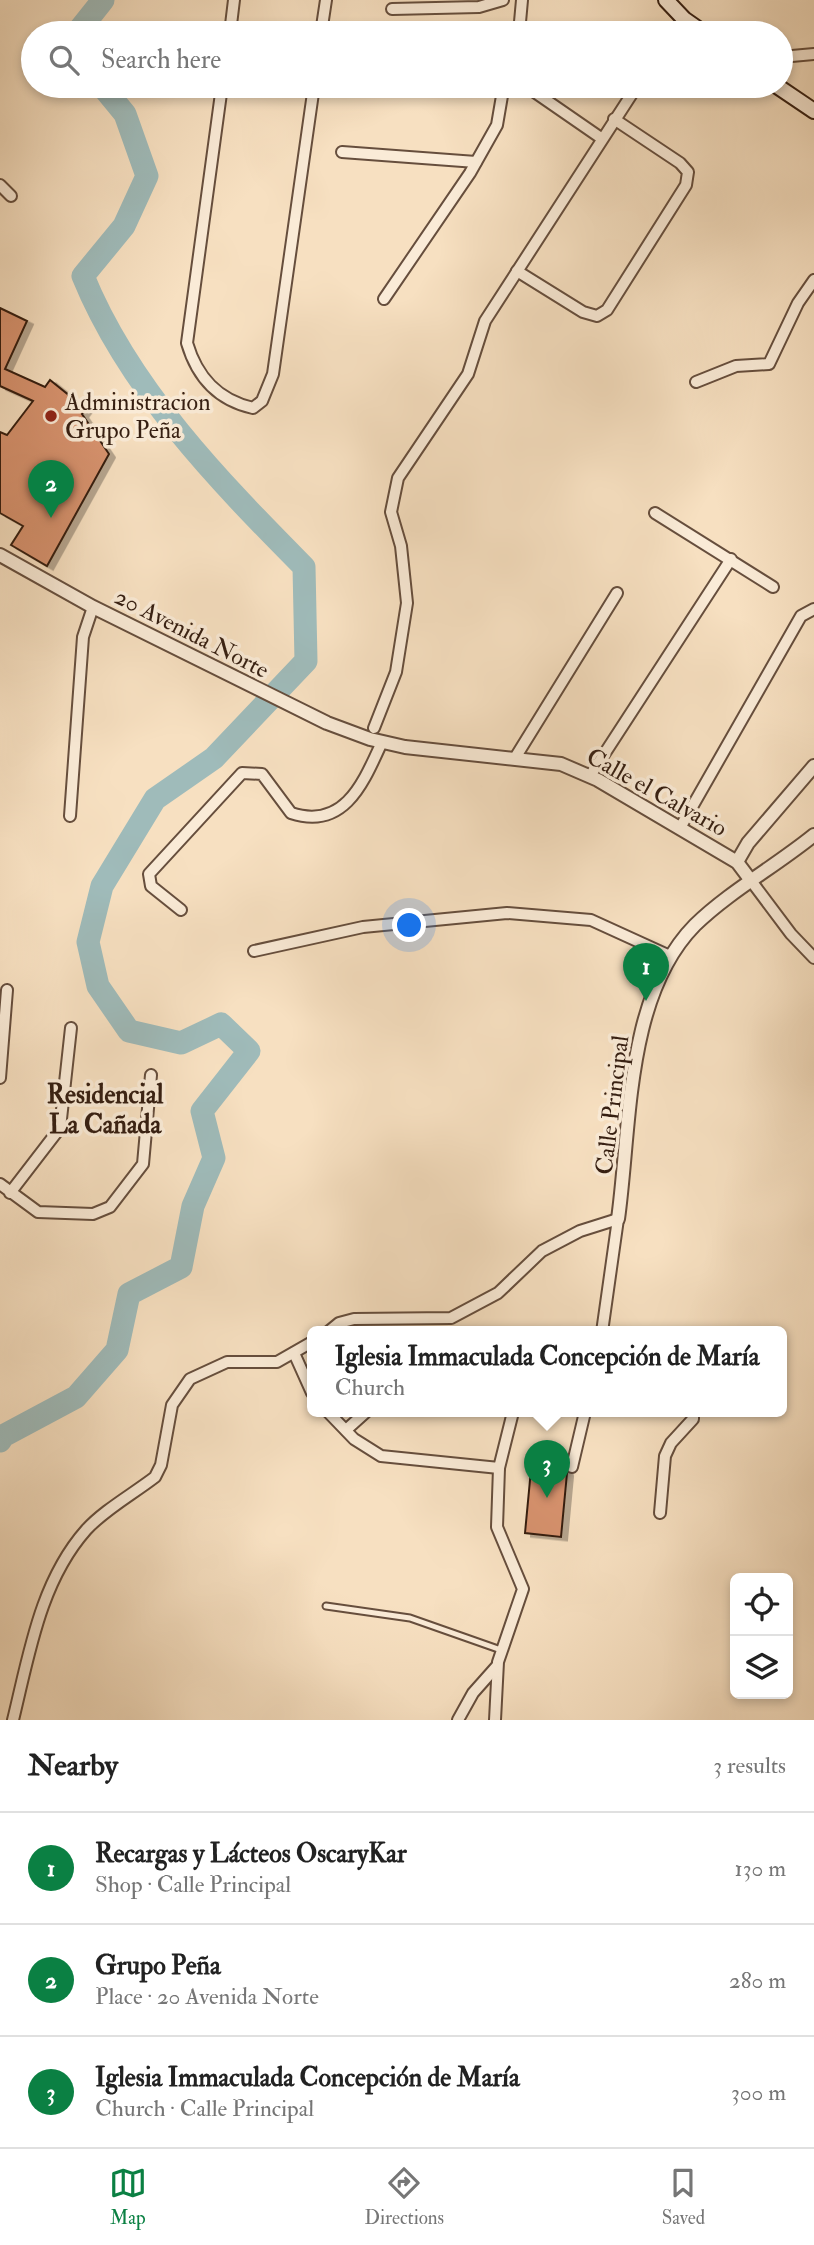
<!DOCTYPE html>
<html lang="en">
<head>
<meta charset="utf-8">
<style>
  body { margin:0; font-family:"IM FELL Double Pica",serif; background:#f2f2f2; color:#222 }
  .controls { position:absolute; right:21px; bottom:21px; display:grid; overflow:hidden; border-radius:10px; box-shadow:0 4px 10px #0003 }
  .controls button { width:63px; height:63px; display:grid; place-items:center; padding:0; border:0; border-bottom:2px solid #e0e0e0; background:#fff; color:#222; font:35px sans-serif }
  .you { position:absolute; left:410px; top:926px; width:24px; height:24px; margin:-18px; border:5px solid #fff; border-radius:50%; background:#1a73e8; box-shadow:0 0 0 10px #1a73e833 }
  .badge { display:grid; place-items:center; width:46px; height:46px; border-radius:50%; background:#0b8043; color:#fff; font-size:23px; font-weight:700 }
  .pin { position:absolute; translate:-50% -58px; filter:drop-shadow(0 2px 4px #0008) }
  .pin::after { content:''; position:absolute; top:37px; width:24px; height:21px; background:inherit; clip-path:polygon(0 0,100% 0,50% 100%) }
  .popup { position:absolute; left:307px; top:1326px; width:480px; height:91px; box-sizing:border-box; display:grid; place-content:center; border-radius:10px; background:#fff; filter:drop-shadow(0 2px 5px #0005); font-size:23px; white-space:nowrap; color:#767676 }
  .popup b { font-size:26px; color:#222 }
  .popup::after { content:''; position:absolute; left:50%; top:100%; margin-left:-14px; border:14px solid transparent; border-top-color:#fff }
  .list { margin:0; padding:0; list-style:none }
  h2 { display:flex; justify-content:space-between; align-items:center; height:91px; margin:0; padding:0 28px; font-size:30px }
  h2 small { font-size:23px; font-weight:400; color:#767676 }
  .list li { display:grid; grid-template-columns:46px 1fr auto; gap:21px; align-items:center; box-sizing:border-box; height:112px; padding:0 28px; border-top:2px solid #e0e0e0 }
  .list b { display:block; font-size:26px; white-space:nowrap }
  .list p { margin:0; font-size:23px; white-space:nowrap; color:#767676 }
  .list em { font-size:23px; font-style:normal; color:#767676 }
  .icon { flex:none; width:38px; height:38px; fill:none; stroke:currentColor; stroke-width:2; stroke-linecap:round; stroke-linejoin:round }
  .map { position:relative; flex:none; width:814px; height:1720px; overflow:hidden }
  .search { position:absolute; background:#fff; box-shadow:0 4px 10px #0003; left:21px; right:21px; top:21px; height:77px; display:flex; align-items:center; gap:18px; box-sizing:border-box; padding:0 24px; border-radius:38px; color:#767676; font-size:26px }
  .sheet { height:427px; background:#fff }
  nav { display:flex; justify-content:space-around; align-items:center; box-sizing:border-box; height:98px; border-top:2px solid #e0e0e0; background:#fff; font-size:19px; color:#767676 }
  nav a { display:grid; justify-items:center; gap:4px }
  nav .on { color:#0b8043 }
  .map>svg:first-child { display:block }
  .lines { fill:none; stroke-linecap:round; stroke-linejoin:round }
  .river { stroke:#9fbbba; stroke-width:23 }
  .building { fill:#d7926e; stroke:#351e11; stroke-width:2; filter:url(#shadow) }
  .service-casing { stroke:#664e3d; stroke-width:9 }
  .minor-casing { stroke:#664e3d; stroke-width:14 }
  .tertiary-casing { stroke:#664e3d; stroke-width:16 }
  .secondary-casing { stroke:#351e11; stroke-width:18 }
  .service { stroke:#faebd7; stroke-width:5 }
  .minor { stroke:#faebd7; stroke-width:10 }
  .tertiary { stroke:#faebd7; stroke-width:12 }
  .secondary { stroke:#faebd7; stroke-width:14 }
  .poi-dot { fill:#8f2418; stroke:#faebd7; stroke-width:2.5 }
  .labels { text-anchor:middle; stroke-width:7; stroke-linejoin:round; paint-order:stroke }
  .poi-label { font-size:24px; fill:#351e11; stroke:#faebd7; text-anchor:start }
  .street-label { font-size:24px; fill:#351e11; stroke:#faebd7 }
  .neighbourhood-label { font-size:26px; font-weight:bold; fill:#351e11; stroke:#faebd7 }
</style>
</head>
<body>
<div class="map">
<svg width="814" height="1720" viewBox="0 0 814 1720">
  <defs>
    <filter id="shadow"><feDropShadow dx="6" dy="3.5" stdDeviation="0" flood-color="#0004"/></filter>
  </defs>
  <rect width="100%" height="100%" fill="#f7e0c1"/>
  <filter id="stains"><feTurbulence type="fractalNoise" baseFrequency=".00286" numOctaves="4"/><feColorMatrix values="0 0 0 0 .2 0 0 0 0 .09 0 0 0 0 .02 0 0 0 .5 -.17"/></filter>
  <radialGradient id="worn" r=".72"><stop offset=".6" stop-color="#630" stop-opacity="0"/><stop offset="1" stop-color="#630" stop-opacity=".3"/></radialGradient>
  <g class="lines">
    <g class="river">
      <path d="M80,33V29L103,0"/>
      <path d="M0,1441L3,1436L76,1397L117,1350L129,1294L181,1267L193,1206L214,1158L202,1111L249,1051L221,1024L181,1043L129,1031L98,986L88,942L102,886L155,799L214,758L306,661L304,567C219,481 129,389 83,276L124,226L147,176L125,114L102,86"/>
    </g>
  </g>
  <g class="building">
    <path d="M0,308L27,321L5,369L45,387L50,380L86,409L82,414L109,454L47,566L11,545L23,526L0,513V432L7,435L33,401L0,386Z"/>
    <path d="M532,1459L565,1462L567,1473L561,1537L525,1533Z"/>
  </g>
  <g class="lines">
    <g class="service-casing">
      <path id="service" d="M326,1606L410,1618L501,1650"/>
    </g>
    <g class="minor-casing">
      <g id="minor">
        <path d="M392,9L479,7L503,0"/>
        <path d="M230,33L234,0"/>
        <path d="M321,33L326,0"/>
        <path d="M519,33L522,0"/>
        <path d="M674,33L684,19"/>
        <path d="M781,57L814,54"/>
        <path d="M222,86L187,343C197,377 217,400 253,408L262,401L273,374L314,86"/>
        <path d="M342,152L476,162"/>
        <path d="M0,185L11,196"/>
        <path d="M517,271L583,312L597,316L607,310L686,185L688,172L680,163L614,119"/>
        <path d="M384,299L470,173L497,125L503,90L520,86L533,91L601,138"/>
        <path d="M696,382L736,366L769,364L798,303L814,280"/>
        <path d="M655,513L773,587"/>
        <path d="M374,728L396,672L407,603L401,546L391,512L398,478L468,374L485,321L637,86"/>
        <path d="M515,758L617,593"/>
        <path d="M590,776L731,559"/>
        <path d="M70,816L83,637L93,607"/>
        <path d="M680,828L801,616L814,609"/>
        <path d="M752,882L791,934L814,958"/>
        <path d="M181,910L151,886L149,874L242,773L262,774L291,813C345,831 364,781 382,742"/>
        <path d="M254,951L363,927L507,913L591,920L670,956"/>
        <path d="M0,1078L7,990"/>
        <path d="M0,1184L38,1212L93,1214L110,1207L143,1164L151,1075"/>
        <path d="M10,1193L60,1128L71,1028"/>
        <path d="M328,1332L339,1323L354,1319L451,1318L498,1293L542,1251L580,1231L618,1219L602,1332"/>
        <path d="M294,1353L312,1393"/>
        <path d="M328,1412L354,1439L381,1456L499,1468"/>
        <path d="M346,1430L366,1412"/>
        <path d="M572,1467L585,1412"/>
        <path d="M660,1513L665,1456L671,1443L693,1419V1412"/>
        <path d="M13,1720C29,1655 40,1582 86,1530C104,1510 133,1494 155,1477L161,1465L172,1405L190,1379L227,1362H277L312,1342"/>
        <path d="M458,1720L473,1693L497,1666"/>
        <path d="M495,1720L498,1662L523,1589L497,1527L499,1468L513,1412"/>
      </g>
    </g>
    <g class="tertiary-casing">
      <g id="tertiary">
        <path d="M0,555L93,607L327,723L370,739L405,747L561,764L598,780L737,862L752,882"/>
        <path d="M737,862L748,843L814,766"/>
        <path d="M618,1219C631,1126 625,996 695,925C730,891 776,866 814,835"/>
      </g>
    </g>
    <g class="secondary-casing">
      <g id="secondary">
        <path d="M666,0L684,19L704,33"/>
        <path d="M777,86L814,111"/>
      </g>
    </g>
    <use href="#service" class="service"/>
    <use href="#minor" class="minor"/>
    <use href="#tertiary" class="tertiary"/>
    <use href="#secondary" class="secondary"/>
  </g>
  <circle class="poi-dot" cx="51" cy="416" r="7"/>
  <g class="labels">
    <g class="poi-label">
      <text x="65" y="410">Administracion<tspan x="65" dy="28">Grupo Peña</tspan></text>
    </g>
    <g class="street-label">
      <text transform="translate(192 633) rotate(27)" y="8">20 Avenida Norte</text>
      <text transform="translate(657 792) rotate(29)" y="8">Calle el Calvario</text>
      <text transform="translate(612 1105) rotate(-83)" y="8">Calle Principal</text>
    </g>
    <g class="neighbourhood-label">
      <text x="105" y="1103">Residencial<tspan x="105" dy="30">La Cañada</tspan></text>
    </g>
  </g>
  <rect width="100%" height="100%" filter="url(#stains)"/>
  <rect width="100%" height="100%" fill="url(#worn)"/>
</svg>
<div class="controls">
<button><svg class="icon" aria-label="locate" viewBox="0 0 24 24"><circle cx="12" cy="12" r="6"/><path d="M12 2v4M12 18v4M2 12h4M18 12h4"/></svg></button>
<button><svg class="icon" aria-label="layers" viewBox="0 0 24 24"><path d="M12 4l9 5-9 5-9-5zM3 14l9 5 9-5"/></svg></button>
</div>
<div class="you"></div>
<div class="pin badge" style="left:646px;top:1001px">1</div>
<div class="pin badge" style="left:51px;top:518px">2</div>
<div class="pin badge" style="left:547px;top:1498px">3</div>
<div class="popup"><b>Iglesia Immaculada Concepción de María</b>Church</div>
<div class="search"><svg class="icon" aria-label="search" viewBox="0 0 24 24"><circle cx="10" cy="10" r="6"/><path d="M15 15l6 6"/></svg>Search here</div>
</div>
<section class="sheet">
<h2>Nearby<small>3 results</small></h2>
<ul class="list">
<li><span class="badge">1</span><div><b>Recargas y Lácteos OscaryKar</b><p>Shop · Calle Principal</p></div><em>130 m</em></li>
<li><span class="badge">2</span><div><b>Grupo Peña</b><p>Place · 20 Avenida Norte</p></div><em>280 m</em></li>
<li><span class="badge">3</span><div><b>Iglesia Immaculada Concepción de María</b><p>Church · Calle Principal</p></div><em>300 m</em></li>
</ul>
</section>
<nav>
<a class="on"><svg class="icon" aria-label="map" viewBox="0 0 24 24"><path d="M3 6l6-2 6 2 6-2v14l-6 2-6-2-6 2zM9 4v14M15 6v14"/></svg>Map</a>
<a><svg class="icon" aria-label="directions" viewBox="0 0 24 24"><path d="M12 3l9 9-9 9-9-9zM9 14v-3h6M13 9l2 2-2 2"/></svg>Directions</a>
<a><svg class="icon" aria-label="saved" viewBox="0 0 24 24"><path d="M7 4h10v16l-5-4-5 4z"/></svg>Saved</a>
</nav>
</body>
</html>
